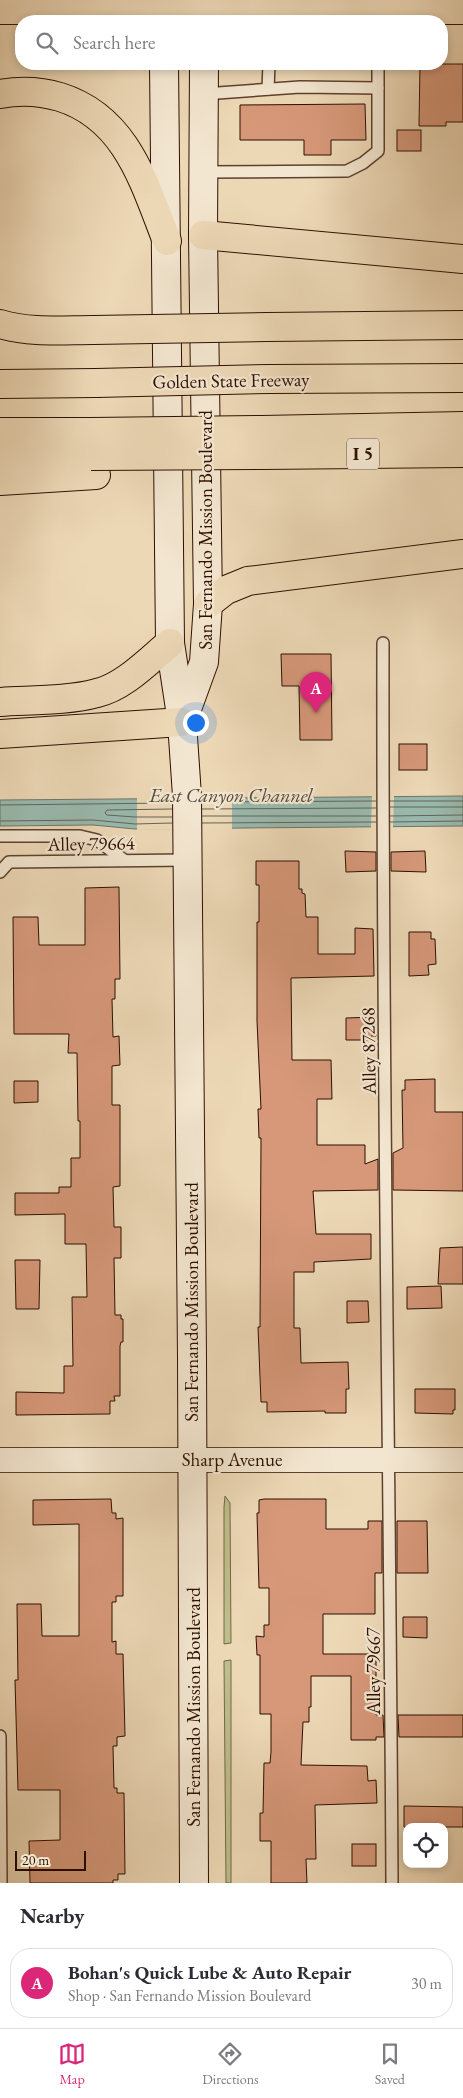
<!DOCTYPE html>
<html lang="en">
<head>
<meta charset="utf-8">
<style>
  body { margin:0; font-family:"EB Garamond",serif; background:#f2f2f3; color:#2b2b33 }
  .controls { position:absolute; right:15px; bottom:15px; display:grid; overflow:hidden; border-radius:10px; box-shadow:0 2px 8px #0003 }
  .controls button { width:45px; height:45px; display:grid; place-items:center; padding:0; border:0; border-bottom:1px solid #e1e1e2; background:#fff; color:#2b2b33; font:25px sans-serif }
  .scale { position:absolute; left:15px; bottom:12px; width:71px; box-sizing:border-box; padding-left:5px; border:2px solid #2d0f00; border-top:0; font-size:14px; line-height:18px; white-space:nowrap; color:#2d0f00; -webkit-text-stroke:4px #f3e6d0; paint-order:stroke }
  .you { position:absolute; left:195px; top:722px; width:18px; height:18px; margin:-12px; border:4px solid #fff; border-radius:50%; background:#1a73e8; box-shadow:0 0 0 8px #1a73e833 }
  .badge { display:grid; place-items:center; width:32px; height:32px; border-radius:50%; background:#db2777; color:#fff; font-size:16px; font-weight:700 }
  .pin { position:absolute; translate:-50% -41px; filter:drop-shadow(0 1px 2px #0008) }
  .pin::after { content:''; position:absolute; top:26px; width:18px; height:15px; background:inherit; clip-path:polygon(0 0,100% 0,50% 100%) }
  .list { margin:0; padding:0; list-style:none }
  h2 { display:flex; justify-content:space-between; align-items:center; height:65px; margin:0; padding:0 20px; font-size:21px }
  h2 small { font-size:16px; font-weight:400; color:#7c7c81 }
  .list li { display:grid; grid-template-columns:32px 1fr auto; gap:15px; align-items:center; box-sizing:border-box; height:70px; margin:0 10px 10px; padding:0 10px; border:1px solid #e1e1e2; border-radius:20px }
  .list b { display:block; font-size:19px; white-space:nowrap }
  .list p { margin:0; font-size:16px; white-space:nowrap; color:#7c7c81 }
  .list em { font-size:16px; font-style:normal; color:#7c7c81 }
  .icon { flex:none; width:28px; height:28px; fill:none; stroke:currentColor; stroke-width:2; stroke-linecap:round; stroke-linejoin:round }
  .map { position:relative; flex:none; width:463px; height:1883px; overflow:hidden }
  .search { position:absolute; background:#fff; box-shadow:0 2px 8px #0003; left:15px; right:15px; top:15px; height:55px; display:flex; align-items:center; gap:12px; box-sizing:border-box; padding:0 18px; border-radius:20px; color:#7c7c81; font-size:19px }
  .sheet { height:145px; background:#fff }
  nav { display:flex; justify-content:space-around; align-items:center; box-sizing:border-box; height:70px; border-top:1px solid #e1e1e2; background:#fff; font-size:14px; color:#7c7c81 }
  nav a { display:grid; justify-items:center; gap:2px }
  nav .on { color:#db2777 }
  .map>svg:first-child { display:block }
  .green { fill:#bdbe8b; stroke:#756646 }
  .water { fill:#99baaf; stroke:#6e7669 }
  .pier { fill:#edd8b6 }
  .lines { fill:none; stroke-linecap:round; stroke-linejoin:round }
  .shore { stroke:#636458; stroke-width:1 }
  .building { fill:#d69879; stroke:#2d0f00 }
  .service-casing { stroke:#5d412e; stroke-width:14 }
  .minor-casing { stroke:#5d412e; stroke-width:26 }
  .secondary-casing { stroke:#2d0f00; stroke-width:30 }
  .primary-casing { stroke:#2d0f00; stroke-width:30 }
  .motorway-casing { stroke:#2d0f00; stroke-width:30 }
  .service { stroke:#f3e6d0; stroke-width:11 }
  .minor { stroke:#f3e6d0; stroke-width:24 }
  .secondary { stroke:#f3e6d0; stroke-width:28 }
  .primary { stroke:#edd8b6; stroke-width:28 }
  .motorway { stroke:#edd8b6; stroke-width:28 }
  .motorway-bridge-casing { stroke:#2d0f00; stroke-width:30; stroke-linecap:butt }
  .motorway-bridge { stroke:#edd8b6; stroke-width:28 }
  .labels { text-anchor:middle; stroke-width:4.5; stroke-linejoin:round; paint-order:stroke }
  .shield { fill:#f3e6d0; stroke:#68503e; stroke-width:1 }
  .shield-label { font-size:18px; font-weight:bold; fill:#2d0f00 }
  .street-label { font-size:19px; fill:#2d0f00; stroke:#f3e6d0 }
  .water-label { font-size:20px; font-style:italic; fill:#534b3d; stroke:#f3e6d0 }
</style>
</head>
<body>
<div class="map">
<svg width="463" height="1883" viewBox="0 0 463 1883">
  <rect width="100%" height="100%" fill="#edd8b6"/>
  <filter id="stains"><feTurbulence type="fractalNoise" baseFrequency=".004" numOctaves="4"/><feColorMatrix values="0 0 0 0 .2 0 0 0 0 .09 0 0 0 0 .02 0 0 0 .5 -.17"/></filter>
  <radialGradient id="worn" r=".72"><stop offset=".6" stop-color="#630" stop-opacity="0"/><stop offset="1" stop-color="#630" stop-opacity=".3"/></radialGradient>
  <g class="green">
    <path d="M225,1496L230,1503L231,1643L224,1644V1507Z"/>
    <path d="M231,1660V1883H226L224,1661Z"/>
  </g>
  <path class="water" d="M463,796V826L135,829L93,825L0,826V800Z"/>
  <g class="pier">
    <path d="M372,794L394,795L393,828H371Z"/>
    <path d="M232,795V829L137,830V796Z"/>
  </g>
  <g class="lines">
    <g class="shore">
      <path d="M390,801H463"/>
      <path d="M202,802L376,801"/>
      <path d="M0,805L172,803"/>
      <path d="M390,807H463"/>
      <path d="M172,809L107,810L105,813L107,815L135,817H172"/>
      <path d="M202,809L376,808"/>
      <path d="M202,816H376"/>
      <path d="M390,816L463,815"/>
      <path d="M0,821L93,820L135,824L172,823"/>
      <path d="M390,822L463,821"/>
      <path d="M202,823L376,822"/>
    </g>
  </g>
  <g class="building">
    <path d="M420,64H463V122H446V126H419Z"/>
    <path d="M365,104L366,140H331V155H304V140H240V105Z"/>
    <rect x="397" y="130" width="24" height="21"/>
    <path d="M281,654H331L332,740H300L299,686H282Z"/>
    <rect x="399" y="744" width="28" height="26"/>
    <path d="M345,851L376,852V871L346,872Z"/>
    <path d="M425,851L426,872L391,871V852Z"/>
    <path d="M256,861H299V889H302V893L305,894L306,917H318V954H355V928L373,929L374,976L291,978L292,1060H331L332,1099H317V1145H365V1164L378,1159V1190L313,1191L316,1234H371V1259L314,1262V1272H294V1328H300L301,1363L348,1362L349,1389H346V1413H325V1411L267,1412V1402H261L258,1327H260L261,1138H259L258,1109H261L257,1021V922H259V885H256Z"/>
    <path d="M119,887L120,979H115V999H112L113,1037L119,1036L120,1065L112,1066V1105H120V1186L113,1187L114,1227H121V1258H114L115,1315H121V1319H123V1342H121L120,1346V1396H114L115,1401H110V1414L16,1415V1392L64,1393V1366H73L72,1297H87L86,1244H65V1214L15,1215V1193H59V1187H71V1158H80V1121H78L77,1053H68L69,1034H14L13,917H38L39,945H85V888Z"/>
    <path d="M409,932H431V939H435L436,964L428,965L429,975L409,976Z"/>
    <path d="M375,1017L376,1036H371V1040H346V1018Z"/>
    <path d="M435,1079V1112H463V1191L393,1190V1153L403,1148L402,1090H405V1080Z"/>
    <path d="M14,1081H38V1102L14,1103Z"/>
    <path d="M463,1247V1284H438L440,1248Z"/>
    <path d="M15,1260H40L39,1309H16Z"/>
    <path d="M441,1286L442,1308L407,1309V1287Z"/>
    <path d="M347,1301H368L369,1322L347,1323Z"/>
    <path d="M415,1389H455V1410H453V1414L415,1413Z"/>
    <path d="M111,1499L112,1513H116V1519L123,1518V1596H116V1602H112V1642L116,1641V1654H123L125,1736L117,1737V1746H113L114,1788H117V1793H124L125,1874H118V1880H113V1883H30L29,1841L60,1840V1790H18L15,1680H18L17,1604H41L42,1636H79V1524L33,1525V1500Z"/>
    <path d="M264,1499H326V1529H368V1521H382V1573H375V1614H323V1654H376V1715H383L384,1737H376V1740H351V1676H311V1707H309V1722H303L301,1765L367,1766L368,1781L376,1780L377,1803L315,1805L316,1859H306L307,1883H271V1841H260V1813H263L264,1763H270L271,1752V1714H260V1655H257L256,1636L264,1637V1625H269V1588H259L257,1513H259V1500Z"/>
    <path d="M397,1521H427L428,1573H397Z"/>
    <path d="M403,1617H427V1638L403,1637Z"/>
    <path d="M398,1715H463V1737H399Z"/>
    <path d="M404,1806L463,1807V1827H404Z"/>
    <rect x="352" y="1844" width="24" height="22"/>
  </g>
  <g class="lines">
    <g class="service-casing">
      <g id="service">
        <path d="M268,89L269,64"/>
        <path d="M204,94L300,87L378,88"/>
        <path d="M203,172L347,171L363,163L378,151V64"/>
        <path d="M383,643C382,1057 390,1470 392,1883"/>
        <path d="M0,836H80L97,840L124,860"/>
        <path d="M0,872L9,862L187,860"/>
        <path d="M0,1736L1,1883"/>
      </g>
    </g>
    <g class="minor-casing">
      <path id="minor" d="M0,1460H463"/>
    </g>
    <g class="secondary-casing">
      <g id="secondary">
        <path d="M164,64L170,643L182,722L187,796L192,1357L194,1883"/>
        <path d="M183,720L204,662L208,604L203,235L204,64"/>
      </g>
    </g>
    <g class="primary-casing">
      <path id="primary" d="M0,10H463"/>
    </g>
    <g class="motorway-casing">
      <g id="motorway">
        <path d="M0,94C21,90 40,91 60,97C127,118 144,183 167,241"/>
        <path d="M203,235L463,259"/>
        <path d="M0,324C30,333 62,330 93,330"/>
        <path d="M267,327L463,325"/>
        <path d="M269,379L463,378"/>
        <path d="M0,384L96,383"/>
        <path d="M262,430L463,426"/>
        <path d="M0,432H91"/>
        <path d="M263,455L463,453"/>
        <path d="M0,457L91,456"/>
        <path d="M0,481L96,475"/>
        <path d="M208,604L226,590L248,581L463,554"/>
        <path d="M0,702C30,700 68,701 97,693C124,687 149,660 170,643"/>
        <path d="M0,734L182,722"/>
      </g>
    </g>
    <use href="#service" class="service"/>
    <use href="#minor" class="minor"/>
    <use href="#secondary" class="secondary"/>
    <use href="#primary" class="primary"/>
    <use href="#motorway" class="motorway"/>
    <g class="motorway-bridge-casing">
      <g id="motorway-bridge">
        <path d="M93,330L267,327"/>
        <path d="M96,383L269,379"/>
        <path d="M91,432L262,430"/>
        <path d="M91,456L263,455"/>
      </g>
    </g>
    <use href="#motorway-bridge" class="motorway-bridge"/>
  </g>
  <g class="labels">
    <rect class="shield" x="347" y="438.5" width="32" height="31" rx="4"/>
    <g class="shield-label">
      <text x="363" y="460">I 5</text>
    </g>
    <g class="street-label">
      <text transform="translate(231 380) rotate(-1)" y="7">Golden State Freeway</text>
      <text transform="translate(205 530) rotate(-90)" y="7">San Fernando Mission Boulevard</text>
      <text transform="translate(91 843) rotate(-1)" y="7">Alley 79664</text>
      <text transform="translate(368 1051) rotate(-91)" y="7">Alley 87268</text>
      <text transform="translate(191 1302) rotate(-90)" y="7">San Fernando Mission Boulevard</text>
      <text x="232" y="1466">Sharp Avenue</text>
      <text transform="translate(373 1671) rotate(-90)" y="7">Alley 79667</text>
      <text transform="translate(193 1707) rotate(-90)" y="7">San Fernando Mission Boulevard</text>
    </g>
    <g class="water-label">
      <text x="231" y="802">East Canyon Channel</text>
    </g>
  </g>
  <rect width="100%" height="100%" filter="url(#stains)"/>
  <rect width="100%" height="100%" fill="url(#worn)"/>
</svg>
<div class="controls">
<button><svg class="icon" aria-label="locate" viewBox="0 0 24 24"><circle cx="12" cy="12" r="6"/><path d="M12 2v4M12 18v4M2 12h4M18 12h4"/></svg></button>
</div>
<div class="scale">20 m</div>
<div class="you"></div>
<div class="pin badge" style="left:316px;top:713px">A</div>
<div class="search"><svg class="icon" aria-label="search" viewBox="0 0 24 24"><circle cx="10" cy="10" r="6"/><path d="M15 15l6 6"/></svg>Search here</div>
</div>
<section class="sheet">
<h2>Nearby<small></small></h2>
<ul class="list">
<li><span class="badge">A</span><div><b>Bohan's Quick Lube &amp; Auto Repair</b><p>Shop · San Fernando Mission Boulevard</p></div><em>30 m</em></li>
</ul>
</section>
<nav>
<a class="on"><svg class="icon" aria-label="map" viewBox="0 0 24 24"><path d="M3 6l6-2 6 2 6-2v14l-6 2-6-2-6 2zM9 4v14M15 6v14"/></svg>Map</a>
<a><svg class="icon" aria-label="directions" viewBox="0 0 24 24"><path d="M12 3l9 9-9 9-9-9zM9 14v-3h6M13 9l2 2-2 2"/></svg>Directions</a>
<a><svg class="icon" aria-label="saved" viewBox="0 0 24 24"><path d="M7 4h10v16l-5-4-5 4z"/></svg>Saved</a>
</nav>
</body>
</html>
